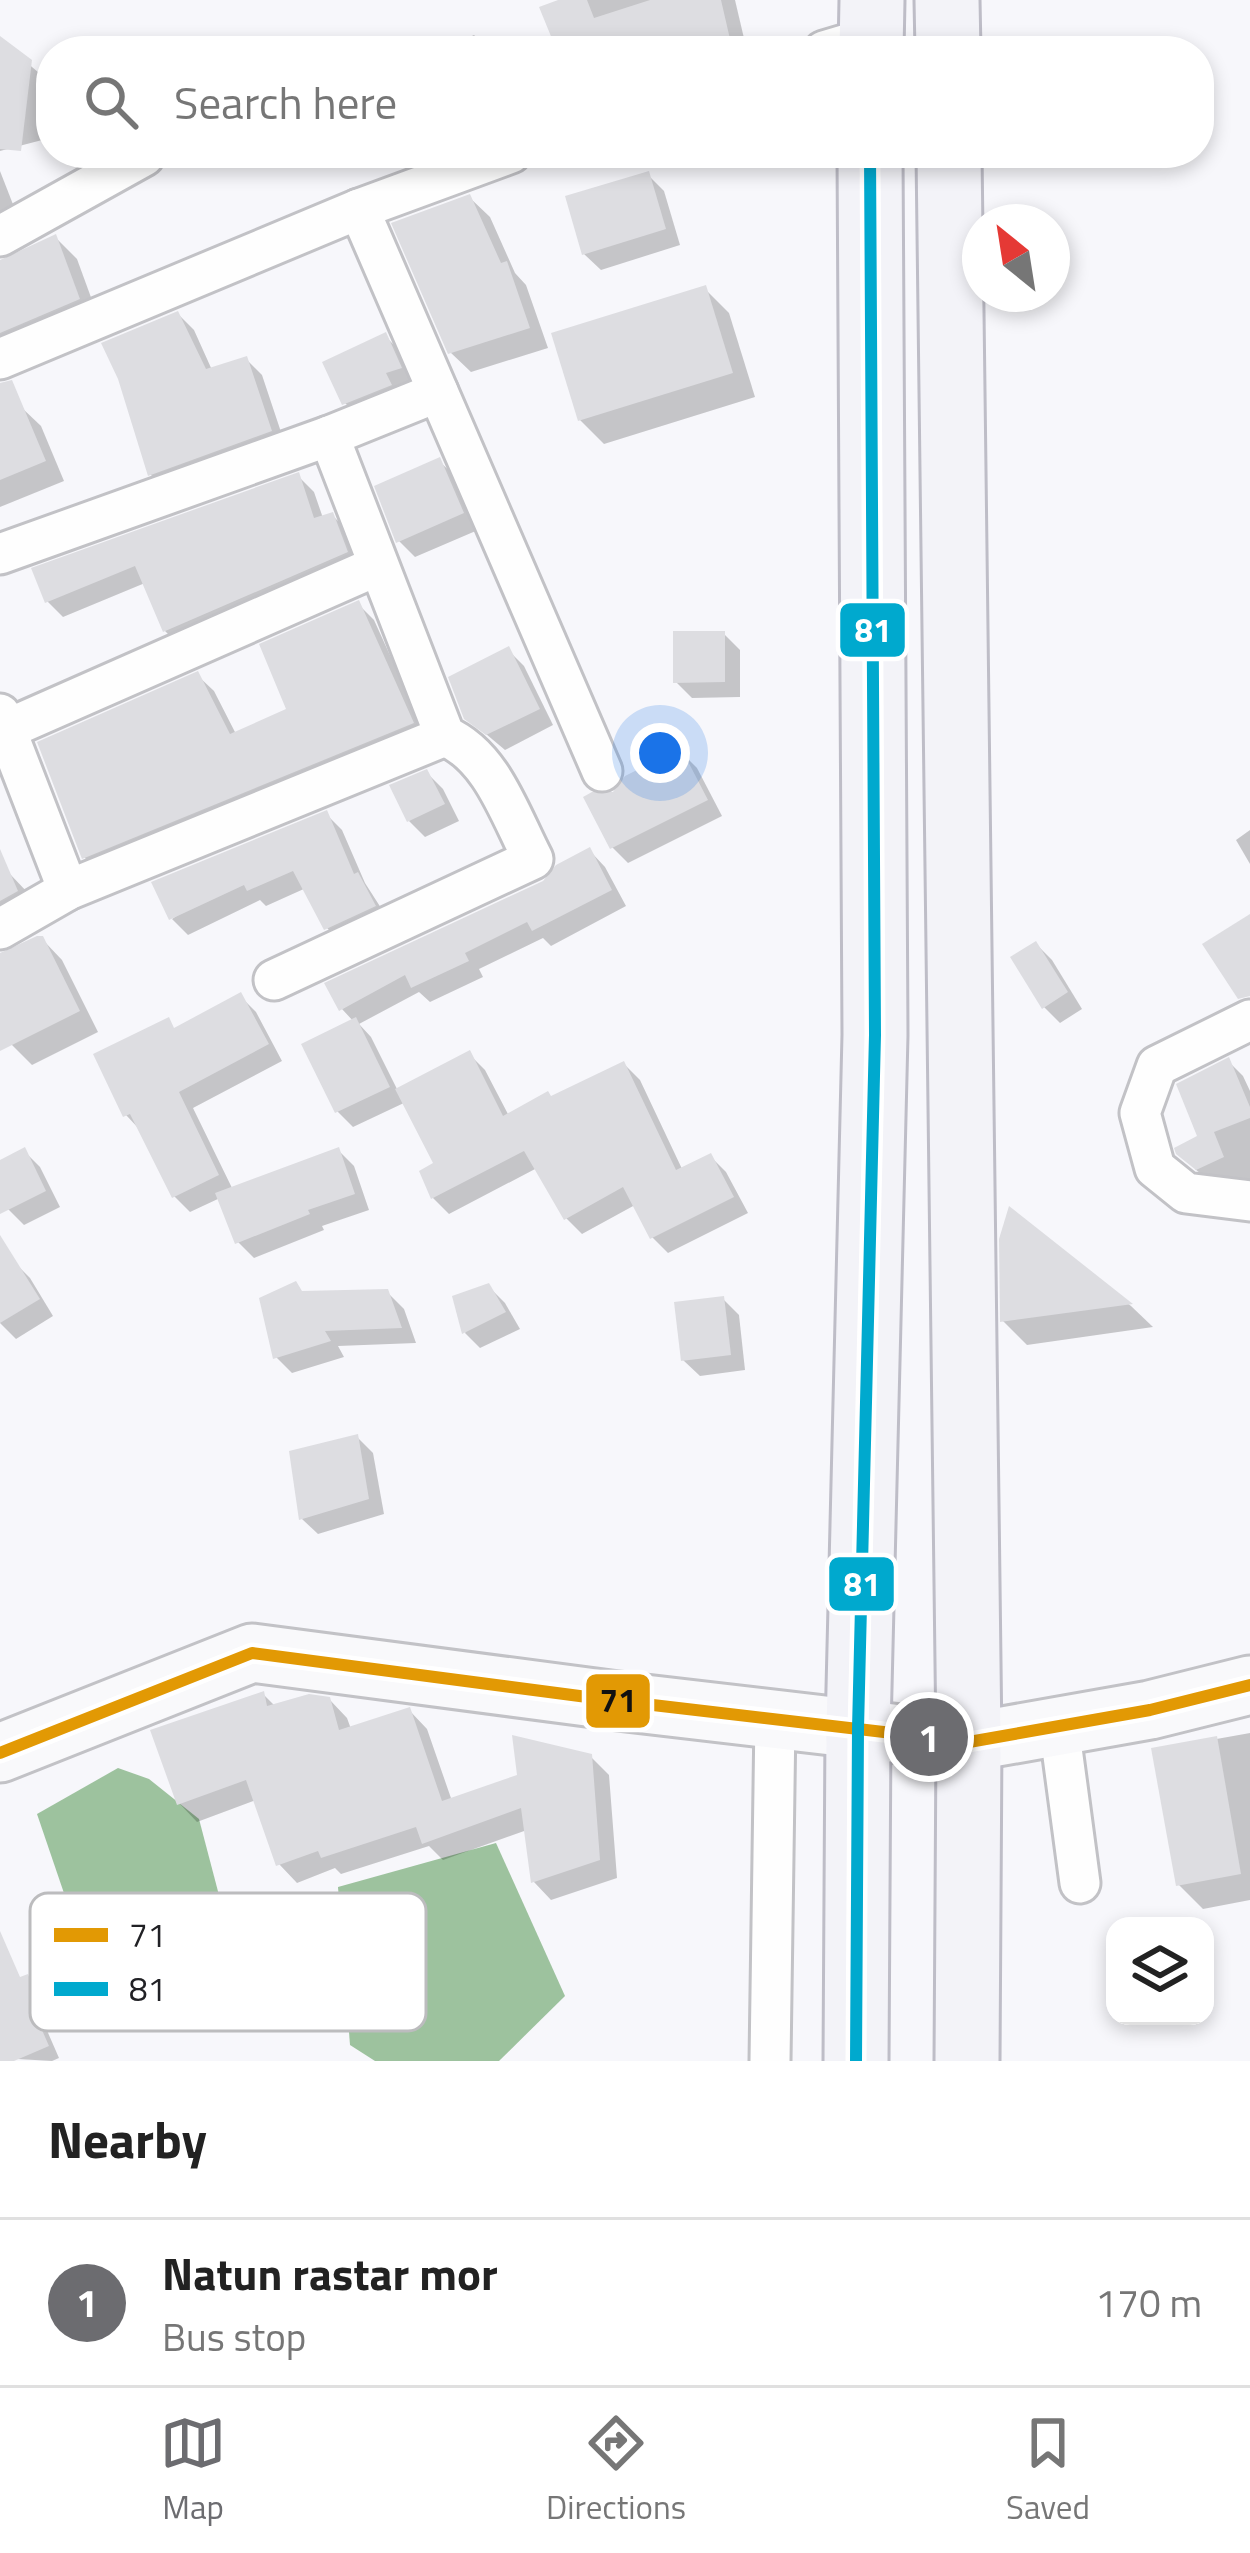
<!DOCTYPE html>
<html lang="en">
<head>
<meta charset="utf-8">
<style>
  body { margin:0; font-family:"Titillium Web",sans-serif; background:#f2f2f2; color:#222 }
  .controls { position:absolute; right:36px; bottom:36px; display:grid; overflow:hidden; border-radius:24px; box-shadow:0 6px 18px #0003 }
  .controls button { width:108px; height:108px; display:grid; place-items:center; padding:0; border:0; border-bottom:3px solid #e0e0e0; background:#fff; color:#222; font:60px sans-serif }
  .compass { position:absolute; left:962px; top:204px; width:108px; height:108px; border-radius:50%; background:#fff; box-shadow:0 6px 18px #0003; rotate:330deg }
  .you { position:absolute; left:660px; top:753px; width:42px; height:42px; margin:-30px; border:9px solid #fff; border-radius:50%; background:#1a73e8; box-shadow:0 0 0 18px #1a73e833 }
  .badge { display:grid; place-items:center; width:78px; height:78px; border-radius:50%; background:#6c6c70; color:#fff; font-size:39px; font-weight:700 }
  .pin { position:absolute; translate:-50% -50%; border:6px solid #fff; box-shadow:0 3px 12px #0006 }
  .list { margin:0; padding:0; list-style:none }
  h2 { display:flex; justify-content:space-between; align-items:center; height:156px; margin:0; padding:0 48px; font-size:51px }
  h2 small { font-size:39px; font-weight:400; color:#767676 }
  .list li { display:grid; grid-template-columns:78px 1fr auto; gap:36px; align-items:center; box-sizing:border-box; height:168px; padding:0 48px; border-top:3px solid #e0e0e0 }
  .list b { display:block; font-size:45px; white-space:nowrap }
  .list p { margin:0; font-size:39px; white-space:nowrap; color:#767676 }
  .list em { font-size:39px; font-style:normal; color:#767676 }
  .icon { flex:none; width:66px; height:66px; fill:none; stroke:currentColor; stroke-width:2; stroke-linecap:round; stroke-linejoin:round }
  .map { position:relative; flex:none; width:1250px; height:2061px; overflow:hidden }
  .search { position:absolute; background:#fff; box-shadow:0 6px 18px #0003; left:36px; right:36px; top:36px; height:132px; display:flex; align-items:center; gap:30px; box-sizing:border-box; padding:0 42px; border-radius:48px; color:#767676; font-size:45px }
  .sheet { height:324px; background:#fff }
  nav { display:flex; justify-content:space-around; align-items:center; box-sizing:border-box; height:168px; border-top:3px solid #e0e0e0; background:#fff; font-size:33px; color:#767676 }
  nav a { display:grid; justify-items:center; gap:6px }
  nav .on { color:#6c6c70 }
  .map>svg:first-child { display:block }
  .water { fill:#9dc29e }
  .shadow { fill:#0003 }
  .building { fill:#dddde1 }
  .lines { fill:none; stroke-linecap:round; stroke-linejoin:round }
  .street-casing { stroke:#c2c2c6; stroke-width:45 }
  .secondary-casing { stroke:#c2c2c6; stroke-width:63 }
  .primary-casing { stroke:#bebdc7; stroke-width:69 }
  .street { stroke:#fefefe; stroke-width:39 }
  .secondary { stroke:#f9f9fb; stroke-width:57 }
  .primary { stroke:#f3f3f8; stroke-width:63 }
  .bus-1-casing { stroke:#fff; stroke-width:21 }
  .bus-2-casing { stroke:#fff; stroke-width:21 }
  .bus-1 { stroke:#e29904; stroke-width:12 }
  .bus-2 { stroke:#00a9ce; stroke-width:12 }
  .key { fill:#fff; stroke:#bcbcbe; stroke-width:3 }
  .key-label { font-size:33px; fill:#212125 }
  .line-badge { stroke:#fff; stroke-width:4.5 }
  .badge-label { font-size:33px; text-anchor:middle; font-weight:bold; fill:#fff }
  .pale-badge-label { font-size:33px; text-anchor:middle; font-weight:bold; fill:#111 }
</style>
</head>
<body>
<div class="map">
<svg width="1250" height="2061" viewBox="0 0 1250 2061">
  <rect width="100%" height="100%" fill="#f7f7fb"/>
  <g class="water">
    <path d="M118,1768L149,1779L199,1819L220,1899L82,1946L37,1814Z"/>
    <path d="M496,1843L565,1996L499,2061H375L350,2045L338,1887Z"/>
  </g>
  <g class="shadow">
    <path d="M566,0H735L747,51H560Z"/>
    <path d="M474,35L490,51H441Z"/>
    <path d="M0,40L51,83L46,139L0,151Z"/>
    <path d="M413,153H484L432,177Z"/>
    <path d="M0,171L23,230L0,249Z"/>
    <path d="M648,175L664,191L680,245L601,270L584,254Z"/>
    <path d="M469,197L490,217L515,273L526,285L548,348L471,372L450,352Z"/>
    <path d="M55,237L77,259L100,322L0,344V263Z"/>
    <path d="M705,289L729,313L755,397L604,444L580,420Z"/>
    <path d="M178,314L194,330L212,370L246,359L262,375L286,447L166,490L150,474Z"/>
    <path d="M385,336L401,352L415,384L361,419L345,403Z"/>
    <path d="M21,407L41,426L64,481L0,507V416Z"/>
    <path d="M439,461L456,477L478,530L415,557L399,541Z"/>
    <path d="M298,476L314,492L323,518L332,515L348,531L362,569L181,647L165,631L145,583L63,617L47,601Z"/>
    <path d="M358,604L374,620L428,739L100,873L84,857L197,675L214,691L236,734L290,711Z"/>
    <path d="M724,634L740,650V697L692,698L676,682Z"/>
    <path d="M508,650L524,666L553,725L505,750L467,718Z"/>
    <path d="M681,752L697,768L722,816L628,863L612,847L614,795Z"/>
    <path d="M427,773L443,789L459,821L425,837L409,821Z"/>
    <path d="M326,814L342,830L365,883L390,922L343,944L327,928L306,888L266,906L260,900L188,935L172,919Z"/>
    <path d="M1250,830V864L1236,840Z"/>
    <path d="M590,851L605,867L626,906L551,946L543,938L479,969L483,977L430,1002L419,992L359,1024L371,1037L398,1091L469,1054L485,1070L509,1116L624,1064L640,1080L683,1171L710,1156L726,1172L748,1213L668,1253L652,1237L635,1205L582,1234L566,1218L537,1168L449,1214L433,1198L437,1165L406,1102L353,1127L337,1111L354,1022L342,1009L545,883Z"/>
    <path d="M9,873L29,894L0,936V876Z"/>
    <path d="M42,939L62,960L98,1032L32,1065L12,1045L0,1020V956Z"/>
    <path d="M1036,944L1052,960L1082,1009L1060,1023L1044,1007Z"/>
    <path d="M240,996L256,1012L282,1061L193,1108L233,1190L338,1150L354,1166L369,1210L322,1226L324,1230L254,1258L238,1242L220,1198L190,1212L174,1196L141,1131L126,1115Z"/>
    <path d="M1228,1061L1243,1076L1250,1091V1186L1213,1184L1195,1169L1201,1137Z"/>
    <path d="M24,1151L40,1167L60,1207L24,1225L8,1209L0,1193V1163Z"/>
    <path d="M1011,1211L1131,1306L1153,1327L1027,1345L1003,1321Z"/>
    <path d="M14,1262L30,1278L53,1316L16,1339L0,1323V1270Z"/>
    <path d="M489,1287L505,1303L520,1329L480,1348L465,1333Z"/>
    <path d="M387,1292L404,1309L416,1343L338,1346L344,1357L292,1373L276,1357L305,1294Z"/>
    <path d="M723,1299L739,1315L745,1370L700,1376L683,1360Z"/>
    <path d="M357,1437L373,1453L384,1514L318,1534L302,1519Z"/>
    <path d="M263,1694L275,1706L329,1699L347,1718L351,1729L409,1710L427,1729L452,1801L591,1757L609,1775L617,1878L551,1900L534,1882L527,1830L443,1860L429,1846L341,1874L335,1868L297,1883L279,1864L256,1800L197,1822L179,1803L153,1732Z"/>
    <path d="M1250,1733V1900L1203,1909L1179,1885L1155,1750Z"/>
    <path d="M27,1978L39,1989L49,2016L42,2019L59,2058L52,2061L0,2058V1988Z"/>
  </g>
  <g class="building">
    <path d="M558,0H587L594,18L650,0H721L730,39L707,51H557L539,7Z"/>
    <path d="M0,36L32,60L21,151L0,149Z"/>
    <path d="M649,171L666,229L582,255L565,196Z"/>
    <path d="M470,194L501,263L507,261L530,328L448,354L391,223Z"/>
    <path d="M56,234L80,299L0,333V260Z"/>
    <path d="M706,285L733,373L578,421L551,333Z"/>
    <path d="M178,311L206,369L247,356L272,431L148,476L118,379L101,343Z"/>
    <path d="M386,332L402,368L386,373L392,385L342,405L322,362Z"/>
    <path d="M12,380L46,461L0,480V383Z"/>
    <path d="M440,457L464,513L396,543L374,486Z"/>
    <path d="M299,472L314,518L333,512L348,552L163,632L135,566L45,603L31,568Z"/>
    <path d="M359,600L414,723L82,859L37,742L198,671L230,734L286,709L259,644Z"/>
    <path d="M673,631H725V682L673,683Z"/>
    <path d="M509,646L540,709L486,735L464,719L448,677Z"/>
    <path d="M681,748L708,800L610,849L583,797L592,792H613L625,776Z"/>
    <path d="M427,769L445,804L407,822L389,785Z"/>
    <path d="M327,810L354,874L358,872L376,906L324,930L293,871L247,891L244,885L169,920L151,882Z"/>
    <path d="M590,847L612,890L532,931L527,922L465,953L469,961L411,988L405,975L339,1011L324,983L543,881L556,865Z"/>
    <path d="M0,849L18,891L0,901Z"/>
    <path d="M1250,914V996L1238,999L1202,944Z"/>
    <path d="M37,936H43L80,1011L0,1051V953Z"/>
    <path d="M1036,941L1068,992L1042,1009L1010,957Z"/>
    <path d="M241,992L269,1044L179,1092L219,1175L172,1198L130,1114L123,1117L93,1054L169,1017L174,1028Z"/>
    <path d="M356,1017L390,1087L335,1113L301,1044Z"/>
    <path d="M470,1050L503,1116L548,1091L551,1096L624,1061L676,1170L711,1153L734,1197L650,1239L623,1187L564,1220L524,1151L431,1199L419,1171L433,1163L395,1089Z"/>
    <path d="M1229,1057L1250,1107V1118L1214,1132L1224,1157L1196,1170L1176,1154L1174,1148L1197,1136L1176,1084Z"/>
    <path d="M25,1147L46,1191L0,1214V1160Z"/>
    <path d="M339,1147L355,1194L308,1210L310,1214L235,1244L215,1193Z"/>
    <path d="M1009,1206L1133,1304L1000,1322L999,1239Z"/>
    <path d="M0,1235L40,1299L0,1323Z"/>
    <path d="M296,1281L302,1291L388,1289L402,1328L325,1331L331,1341L273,1359L259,1298Z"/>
    <path d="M489,1283L506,1312L462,1334L452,1296Z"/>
    <path d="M724,1296L731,1355L681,1361L674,1302Z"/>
    <path d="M358,1434L369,1499L299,1520L289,1451Z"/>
    <path d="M264,1691L267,1706L309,1694L330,1697L339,1730L410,1707L442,1801L517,1775L512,1735L592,1754L600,1860L531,1883L521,1808L422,1844L416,1827L321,1858L318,1851L276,1866L246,1780L177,1805L150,1730Z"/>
    <path d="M1217,1736L1241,1874L1176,1886L1151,1748Z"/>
    <path d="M0,1931L20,1977L28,1974L39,2004L32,2007L49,2046L14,2061H0Z"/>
  </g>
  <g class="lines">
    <g class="street-casing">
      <g id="street">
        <path d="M824,51L871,37"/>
        <path d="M359,209L602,771"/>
        <path d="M0,236L144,156"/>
        <path d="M0,359L359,209L511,153"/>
        <path d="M0,554L329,436L438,392"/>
        <path d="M0,714L68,890"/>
        <path d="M5,730L377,566"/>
        <path d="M0,929L68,890L445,736"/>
        <path d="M274,980L533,859C510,815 492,756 445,736L329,436"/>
        <path d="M1250,1020L1157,1066L1140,1113L1155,1168L1186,1193L1250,1201"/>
        <path d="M1059,1726L1080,1883"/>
        <path d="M770,2061L775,1719"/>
      </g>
    </g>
    <g class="secondary-casing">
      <path id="secondary" d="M0,1753L252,1653L610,1700L969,1742L1150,1710L1250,1685"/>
    </g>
    <g class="primary-casing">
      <g id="primary">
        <path d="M947,0L948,51"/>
        <path d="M871,51L872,0"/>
        <path d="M949,153L969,1742L967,2061"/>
        <path d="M856,2061L858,1729L875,1035L870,153"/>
      </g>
    </g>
    <use href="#street" class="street"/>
    <use href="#secondary" class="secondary"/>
    <use href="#primary" class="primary"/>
    <g class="bus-1-casing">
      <path id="bus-1" d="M0,1753L252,1653L610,1700L969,1742L1150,1710L1250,1685"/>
    </g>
    <g class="bus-2-casing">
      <path id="bus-2" d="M856,2061L858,1729L875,1035L870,153"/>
    </g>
    <use href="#bus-1" class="bus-1"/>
    <use href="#bus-2" class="bus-2"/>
  </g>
  <rect x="30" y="1893" width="396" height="138" rx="18" class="key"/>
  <rect x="54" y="1928" width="54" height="14" fill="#e29904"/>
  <rect x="54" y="1982" width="54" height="14" fill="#00a9ce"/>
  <g class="key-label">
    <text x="129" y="1947">71</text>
    <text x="129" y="2001">81</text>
  </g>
  <g class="line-badge">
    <rect x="838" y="601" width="69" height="58" rx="12" fill="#00a9ce"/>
    <rect x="827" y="1555" width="69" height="58" rx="12" fill="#00a9ce"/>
    <rect x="584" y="1672" width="68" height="58" rx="12" fill="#e29904"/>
  </g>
  <g class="badge-label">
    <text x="873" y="642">81</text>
    <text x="862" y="1596">81</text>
  </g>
  <g class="pale-badge-label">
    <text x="618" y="1712">71</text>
  </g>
</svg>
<div class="controls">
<button><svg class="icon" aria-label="layers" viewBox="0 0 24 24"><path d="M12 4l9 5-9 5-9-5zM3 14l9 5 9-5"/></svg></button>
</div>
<svg class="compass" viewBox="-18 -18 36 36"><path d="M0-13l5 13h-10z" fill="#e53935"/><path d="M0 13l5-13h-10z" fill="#767676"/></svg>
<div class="you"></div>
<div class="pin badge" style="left:929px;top:1737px">1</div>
<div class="search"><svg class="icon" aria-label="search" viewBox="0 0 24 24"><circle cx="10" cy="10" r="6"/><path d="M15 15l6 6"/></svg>Search here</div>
</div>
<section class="sheet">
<h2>Nearby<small></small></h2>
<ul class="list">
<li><span class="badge">1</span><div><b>Natun rastar mor</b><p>Bus stop</p></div><em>170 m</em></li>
</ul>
</section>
<nav>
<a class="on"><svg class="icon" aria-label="map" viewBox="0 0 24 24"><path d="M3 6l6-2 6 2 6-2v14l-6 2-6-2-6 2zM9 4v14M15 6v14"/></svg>Map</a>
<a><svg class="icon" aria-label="directions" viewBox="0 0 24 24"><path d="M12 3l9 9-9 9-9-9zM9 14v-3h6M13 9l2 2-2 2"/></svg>Directions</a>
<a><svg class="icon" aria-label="saved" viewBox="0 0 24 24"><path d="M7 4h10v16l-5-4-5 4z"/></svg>Saved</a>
</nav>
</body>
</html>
